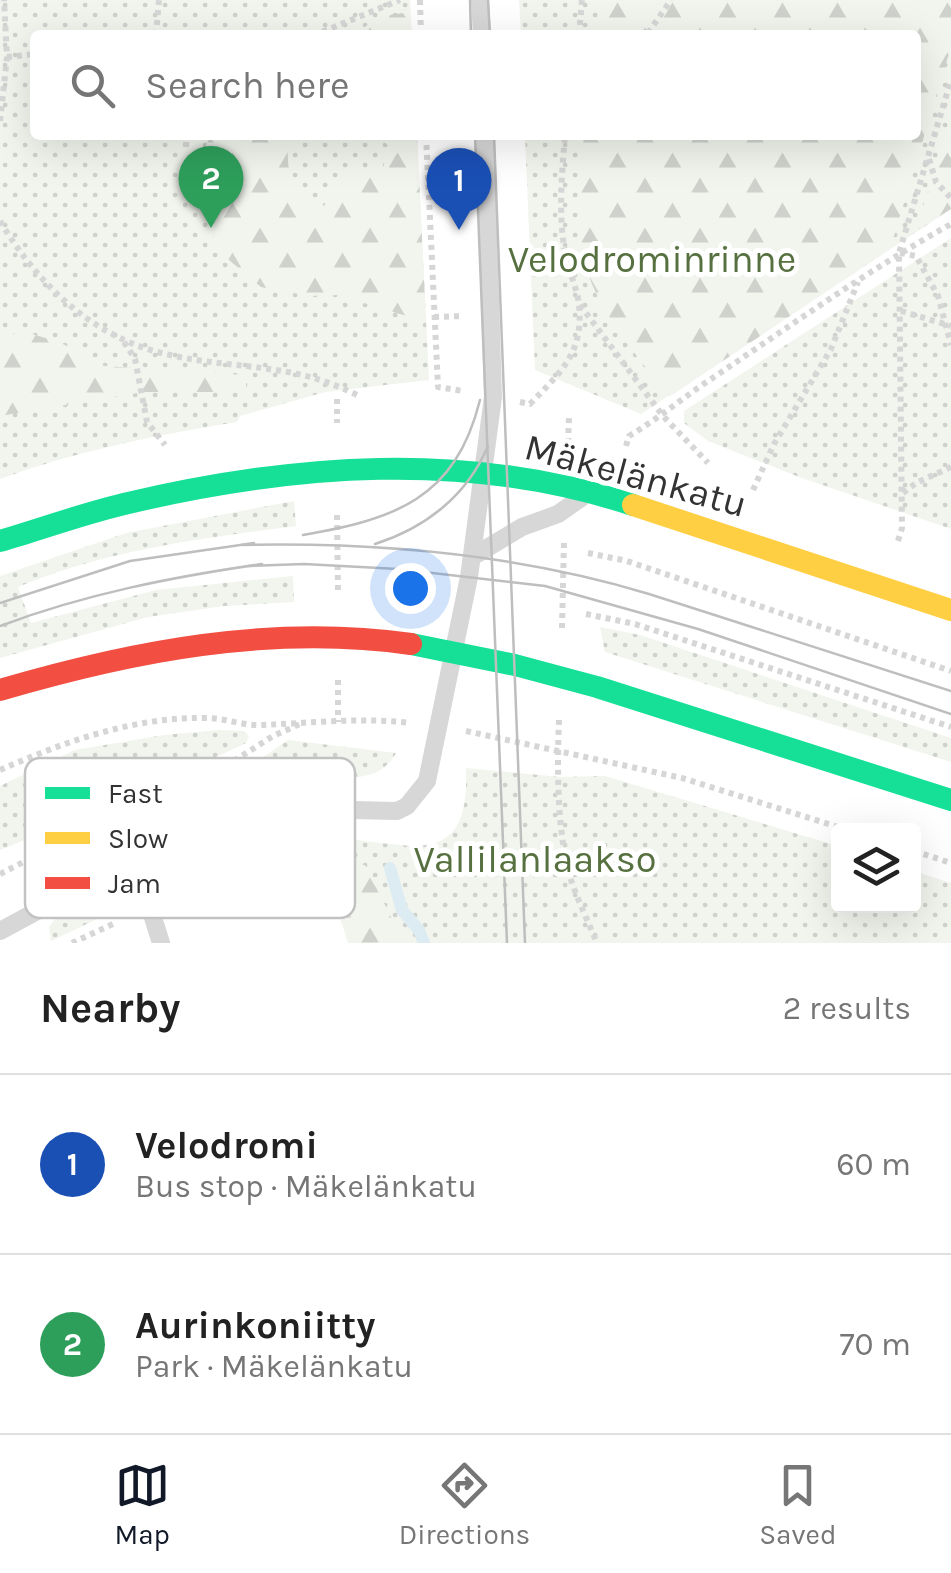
<!DOCTYPE html>
<html lang="en">
<head>
<meta charset="utf-8">
<style>
  body { margin:0; font-family:Karla,sans-serif; background:#f2f2f2; color:#222 }
  .controls { position:absolute; right:30px; bottom:30px; display:grid; overflow:hidden; border-radius:10px; box-shadow:0 10px 40px #0002 }
  .controls button { width:90px; height:90px; display:grid; place-items:center; padding:0; border:0; border-bottom:2px solid #e0e0e0; background:#fff; color:#222; font:50px sans-serif }
  .you { position:absolute; left:410px; top:588px; width:35px; height:35px; margin:-25px; border:8px solid #fff; border-radius:50%; background:#1a73e8; box-shadow:0 0 0 15px #1a73e833 }
  .badge { display:grid; place-items:center; width:65px; height:65px; border-radius:50%; background:#111827; color:#fff; font-size:32px; font-weight:700 }
  .pin { position:absolute; translate:-50% -82px; filter:drop-shadow(0 2px 5px #0008) }
  .pin::after { content:''; position:absolute; top:52px; width:35px; height:30px; background:inherit; clip-path:polygon(0 0,100% 0,50% 100%) }
  .list { margin:0; padding:0; list-style:none }
  h2 { display:flex; justify-content:space-between; align-items:center; height:130px; margin:0; padding:0 40px; font-size:42px }
  h2 small { font-size:32px; font-weight:400; color:#767676 }
  .list li { display:grid; grid-template-columns:65px 1fr auto; gap:30px; align-items:center; box-sizing:border-box; height:180px; padding:0 40px; border-top:2px solid #e0e0e0 }
  .list b { display:block; font-size:38px; white-space:nowrap }
  .list p { margin:0; font-size:32px; white-space:nowrap; color:#767676 }
  .list em { font-size:32px; font-style:normal; color:#767676 }
  .icon { flex:none; width:55px; height:55px; fill:none; stroke:currentColor; stroke-width:2; stroke-linecap:round; stroke-linejoin:round }
  .map { position:relative; flex:none; width:951px; height:943px; overflow:hidden }
  .search { position:absolute; background:#fff; box-shadow:0 10px 40px #0002; left:30px; right:30px; top:30px; height:110px; display:flex; align-items:center; gap:25px; box-sizing:border-box; padding:0 35px; border-radius:10px; color:#767676; font-size:38px }
  .sheet { height:490px; background:#fff }
  nav { display:flex; justify-content:space-around; align-items:center; box-sizing:border-box; height:140px; border-top:2px solid #e0e0e0; background:#fff; font-size:28px; color:#767676 }
  nav a { display:grid; justify-items:center; gap:5px }
  nav .on { color:#111827 }
  .map>svg:first-child { display:block }
  .grass { fill:url(#grass-dots) }
  .forest { fill:url(#forest-firs) }
  .lines { fill:none; stroke-linecap:round; stroke-linejoin:round }
  .stream { stroke:#ddebf3; stroke-width:12 }
  .path { stroke:#d6d6d6; stroke-width:6; stroke-dasharray:5 5; stroke-linecap:butt }
  .lane { stroke:#d7d7d7; stroke-width:18 }
  .fast { stroke:#16e098; stroke-width:22 }
  .slow { stroke:#ffcf43; stroke-width:22 }
  .jam { stroke:#f24e42; stroke-width:22 }
  .tram { stroke:#bebebe; stroke-width:2.5 }
  .labels { text-anchor:middle; stroke-width:10; stroke-linejoin:round; paint-order:stroke }
  .park-label { font-size:38px; fill:#56703f; stroke:#fff }
  .street-label { font-size:38px; fill:#333; stroke:#fff }
  .key { fill:#fff; stroke:#c2c2c2; stroke-width:2.5 }
  .key-label { font-size:28px; fill:#333 }
</style>
</head>
<body>
<div class="map">
<svg width="951" height="943" viewBox="0 0 951 943">
  <defs>
    <pattern id="grass-dots" width="8" height="8" patternUnits="userSpaceOnUse" patternTransform="scale(2.5)"><rect width="8" height="8" fill="#f1f5ed"/><path d="M2 2h.1M6 6h.1" fill="none" stroke="#cfd2cc" stroke-width="1.8" stroke-linecap="round"/></pattern>
    <pattern id="forest-firs" width="22" height="20" patternUnits="userSpaceOnUse" patternTransform="scale(2.5)"><rect width="22" height="20" fill="#f1f5ed"/><path d="M5 1l3.5 6h-7zM16 11l3.5 6h-7z" fill="#cfd2cc"/></pattern>
  </defs>
  <rect width="100%" height="100%" fill="#fff"/>
  <g class="grass">
    <path d="M0,0H410L412,35H35V135H417L429,380L325,392L240,416L237,422C156,435 77,451 0,479Z"/>
    <path d="M519,0H951V209L641,414L535,370L525,135H916V35H521Z"/>
    <path d="M951,238V529L799,477L708,441L684,423V411Z"/>
    <path d="M294,501L296,526C203,538 105,550 18,587L31,623L156,590L293,576L294,602L224,606L148,617L0,658V576L126,533Z"/>
    <path d="M600,627L640,635L951,738V762L605,652Z"/>
    <path d="M219,730L244,731L249,736L246,743L137,794L0,850V786L75,750L164,735Z"/>
    <path d="M288,740L396,753C375,792 325,772 289,776C250,781 193,817 155,835L157,807L249,767Z"/>
    <path d="M466,768L560,777L605,776L838,846V906H914V871L951,883V943H357L330,870L303,840C316,840 330,837 343,839C414,844 470,870 466,768Z"/>
    <path d="M107,893L116,910L51,941L49,927L55,919Z"/>
  </g>
  <g class="forest">
    <path d="M600,0H951V47L890,249L669,397C641,361 604,318 588,274C573,230 580,180 584,135H916V35H595Z"/>
    <path d="M403,13L411,26L412,35H356L377,17Z"/>
    <path d="M951,118V209L915,232Z"/>
    <path d="M211,135H288C287,178 287,183 324,206L342,169H383L388,145L375,135H417L426,322L338,295L310,296L261,287L216,249L204,192L201,156Z"/>
    <path d="M18,330L59,342L104,366L245,375L247,392H143L0,416V346Z"/>
    <path d="M365,865L404,943H348L338,911L330,870Z"/>
  </g>
  <g class="lines">
    <path class="stream" d="M390,868L402,910L419,930L424,943"/>
    <g class="path">
      <path d="M420,0L421,35"/>
      <path d="M648,33L671,0"/>
      <path d="M156,35L159,0"/>
      <path d="M293,35L317,34L400,0"/>
      <path d="M579,35L582,0"/>
      <path d="M7,57L35,54"/>
      <path d="M0,121L7,57L4,0"/>
      <path d="M426,135L438,387L463,391"/>
      <path d="M186,147L187,135"/>
      <path d="M929,159L936,182L951,198"/>
      <path d="M0,221C39,286 94,339 170,355C238,370 291,362 357,395"/>
      <path d="M900,253L916,256L938,296L951,345"/>
      <path d="M580,305L663,416L708,463"/>
      <path d="M901,311L951,326"/>
      <path d="M434,317L463,316"/>
      <path d="M124,342L135,359L147,422L165,445"/>
      <path d="M337,399V423"/>
      <path d="M520,402L530,404C560,373 584,353 579,305C577,287 568,270 565,252C558,213 562,173 565,135"/>
      <path d="M568,443L569,417"/>
      <path d="M626,446L629,436C656,420 679,401 705,383C786,329 865,272 951,224"/>
      <path d="M753,490L774,444L831,349L858,282"/>
      <path d="M903,493L916,483L951,467"/>
      <path d="M337,515L338,593"/>
      <path d="M898,541L902,528L899,253L951,80"/>
      <path d="M588,553L627,561L951,671"/>
      <path d="M586,614L635,624L951,727"/>
      <path d="M562,628L564,541"/>
      <path d="M338,680V722"/>
      <path d="M559,720C557,768 557,831 570,877C577,899 588,921 597,943"/>
      <path d="M466,731L682,778L851,831"/>
      <path d="M0,770C66,741 136,716 209,718C227,719 245,726 263,725C311,723 361,717 410,723"/>
      <path d="M914,851L951,863"/>
      <path d="M0,874L116,815L226,766L273,736L300,724"/>
      <path d="M72,943L113,924"/>
    </g>
    <g class="lane">
      <path d="M480,0L482,35"/>
      <path d="M472,557L522,527L558,514L581,498"/>
      <path d="M0,931L148,851L240,811L309,809L397,811L407,806L427,781L469,577L493,397L485,135"/>
      <path d="M161,943L150,908L155,888L249,840L279,809"/>
    </g>
    <g class="fast">
      <path d="M0,541C41,529 82,514 124,504C293,464 466,450 633,505"/>
      <path d="M411,644L515,665L597,687L951,800"/>
    </g>
    <path class="slow" d="M633,505L951,610"/>
    <path class="jam" d="M0,690C133,651 272,624 411,644"/>
    <g class="tram">
      <path d="M470,0L471,35"/>
      <path d="M488,0L490,35"/>
      <path d="M475,135L507,943"/>
      <path d="M494,135L525,943"/>
      <path d="M303,535C394,519 455,500 480,400"/>
      <path d="M375,544C425,528 467,496 488,446"/>
      <path d="M242,545C380,542 517,554 649,594L951,691"/>
      <path d="M249,566L304,564L398,569L545,586L698,629L951,714"/>
      <path d="M0,603L130,561L254,543"/>
      <path d="M0,626C85,594 172,577 262,564"/>
    </g>
  </g>
  <g class="labels">
    <g class="park-label">
      <text x="652" y="272">Velodrominrinne</text>
      <text x="535" y="872">Vallilanlaakso</text>
    </g>
    <g class="street-label">
      <text transform="translate(636 475) rotate(15)" y="13">Mäkelänkatu</text>
    </g>
  </g>
  <rect x="25" y="758" width="330" height="160" rx="15" class="key"/>
  <rect x="45" y="787" width="45" height="12" fill="#16e098"/>
  <rect x="45" y="832" width="45" height="12" fill="#ffcf43"/>
  <rect x="45" y="877" width="45" height="12" fill="#f24e42"/>
  <g class="key-label">
    <text x="108" y="803">Fast</text>
    <text x="108" y="848">Slow</text>
    <text x="108" y="893">Jam</text>
  </g>
</svg>
<div class="controls">
<button><svg class="icon" aria-label="layers" viewBox="0 0 24 24"><path d="M12 4l9 5-9 5-9-5zM3 14l9 5 9-5"/></svg></button>
</div>
<div class="you"></div>
<div class="pin badge" style="left:459px;top:230px;background:#1a4fb4">1</div>
<div class="pin badge" style="left:211px;top:228px;background:#2e9e5b">2</div>
<div class="search"><svg class="icon" aria-label="search" viewBox="0 0 24 24"><circle cx="10" cy="10" r="6"/><path d="M15 15l6 6"/></svg>Search here</div>
</div>
<section class="sheet">
<h2>Nearby<small>2 results</small></h2>
<ul class="list">
<li><span class="badge" style="background:#1a4fb4">1</span><div><b>Velodromi</b><p>Bus stop · Mäkelänkatu</p></div><em>60 m</em></li>
<li><span class="badge" style="background:#2e9e5b">2</span><div><b>Aurinkoniitty</b><p>Park · Mäkelänkatu</p></div><em>70 m</em></li>
</ul>
</section>
<nav>
<a class="on"><svg class="icon" aria-label="map" viewBox="0 0 24 24"><path d="M3 6l6-2 6 2 6-2v14l-6 2-6-2-6 2zM9 4v14M15 6v14"/></svg>Map</a>
<a><svg class="icon" aria-label="directions" viewBox="0 0 24 24"><path d="M12 3l9 9-9 9-9-9zM9 14v-3h6M13 9l2 2-2 2"/></svg>Directions</a>
<a><svg class="icon" aria-label="saved" viewBox="0 0 24 24"><path d="M7 4h10v16l-5-4-5 4z"/></svg>Saved</a>
</nav>
</body>
</html>
